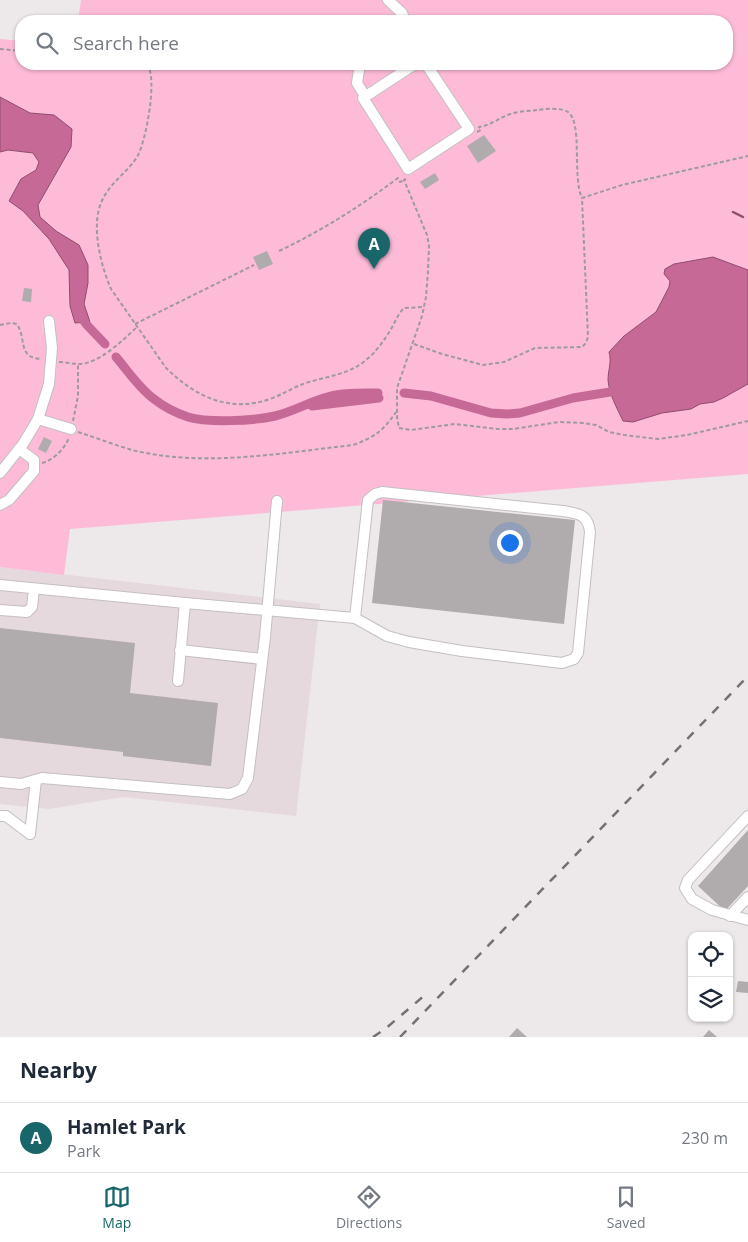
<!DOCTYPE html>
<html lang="en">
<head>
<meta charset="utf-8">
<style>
  body { margin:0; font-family:"Open Sans",sans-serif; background:#f2f2f3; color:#1f2937 }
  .controls { position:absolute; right:15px; bottom:15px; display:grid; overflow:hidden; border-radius:10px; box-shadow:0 1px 4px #0004 }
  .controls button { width:45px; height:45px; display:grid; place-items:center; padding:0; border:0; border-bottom:1px solid #e0e1e3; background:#fff; color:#1f2937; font:25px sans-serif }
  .you { position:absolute; left:509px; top:542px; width:18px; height:18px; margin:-12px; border:4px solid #fff; border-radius:50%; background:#1a73e8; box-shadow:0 0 0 8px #1a73e833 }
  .badge { display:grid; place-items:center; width:32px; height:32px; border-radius:50%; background:#18666a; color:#fff; font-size:16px; font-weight:700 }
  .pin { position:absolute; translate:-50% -41px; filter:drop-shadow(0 1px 2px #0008) }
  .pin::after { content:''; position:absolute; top:26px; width:18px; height:15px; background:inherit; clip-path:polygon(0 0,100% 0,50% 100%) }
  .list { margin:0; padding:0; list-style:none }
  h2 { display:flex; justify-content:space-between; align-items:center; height:65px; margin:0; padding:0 20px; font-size:21px }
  h2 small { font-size:16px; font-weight:400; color:#747a83 }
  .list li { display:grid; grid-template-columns:32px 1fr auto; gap:15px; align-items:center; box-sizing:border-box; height:70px; padding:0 20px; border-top:1px solid #e0e1e3 }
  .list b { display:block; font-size:19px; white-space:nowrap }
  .list p { margin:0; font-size:16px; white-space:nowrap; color:#747a83 }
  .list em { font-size:16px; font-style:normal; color:#747a83 }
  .icon { flex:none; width:28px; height:28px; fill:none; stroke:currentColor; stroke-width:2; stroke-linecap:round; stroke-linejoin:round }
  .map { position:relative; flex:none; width:748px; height:1037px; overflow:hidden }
  .search { position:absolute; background:#fff; box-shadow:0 1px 4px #0004; left:15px; right:15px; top:15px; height:55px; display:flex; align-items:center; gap:12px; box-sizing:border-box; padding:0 18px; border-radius:20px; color:#747a83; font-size:19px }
  .sheet { height:135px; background:#fff }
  nav { display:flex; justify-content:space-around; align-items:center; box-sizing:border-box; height:70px; border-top:1px solid #e0e1e3; background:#fff; font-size:14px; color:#747a83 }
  nav a { display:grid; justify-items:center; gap:2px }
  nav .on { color:#18666a }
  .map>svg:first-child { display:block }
  .built { fill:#e6d9de }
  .green { fill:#fdbbd8 }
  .water { fill:#c66996; stroke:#8f4d6d }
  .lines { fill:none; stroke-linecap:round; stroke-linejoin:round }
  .stream { stroke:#8f4d6d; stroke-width:2.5 }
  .canal { stroke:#c66996; stroke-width:9 }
  .building { fill:#b0abad }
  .minor-casing { stroke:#c4bfc1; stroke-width:12 }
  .path { stroke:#9e9a9c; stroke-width:2; stroke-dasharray:4 2.5; stroke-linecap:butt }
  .minor { stroke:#fff; stroke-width:10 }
  .rail { stroke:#747172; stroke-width:2.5; stroke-dasharray:9 9; stroke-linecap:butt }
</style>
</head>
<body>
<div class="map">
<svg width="748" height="1037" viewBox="0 0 748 1037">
  <rect width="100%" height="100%" fill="#ede8ea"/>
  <path class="built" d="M0,567L320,604L296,816L123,797L49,809L0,804Z"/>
  <path class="green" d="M81,0H748V474L70,529L64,575L0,567V39L21,41V64H727V21H78Z"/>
  <g class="water">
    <path d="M0,97L30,113L54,115L72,129L71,147L38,205L40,217L56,231L79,245L88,265V283L84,304L90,322L75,323L70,306L69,270L49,239L23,211L9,201L21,179L36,170L39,162L33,153L8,150L0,152Z"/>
    <path d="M713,257L748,270V384L723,398L714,402L700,404L691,409L662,413L633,422L623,421C617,408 609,394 608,380C608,370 612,362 609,352L624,336L656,312L669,287L670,281L664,274L665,269L674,264Z"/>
  </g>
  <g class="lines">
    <path class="stream" d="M733,212L743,217"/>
    <g class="canal">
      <path d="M80,315L86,324L105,344"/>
      <path d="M116,357C128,371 139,388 154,399C164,407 176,413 188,417C208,423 254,421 275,416C291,412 306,404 321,399C339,392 359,393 378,393"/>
      <path d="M404,393L431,396L491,413L507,414L520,413L573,398L610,392"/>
      <path d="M312,406L379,398"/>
    </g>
  </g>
  <g class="building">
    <path d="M484,135L496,151L478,163L467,146Z"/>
    <path d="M435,173L439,180L425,189L420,182Z"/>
    <path d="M267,251L273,264L259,270L253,257Z"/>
    <path d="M24,288L32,289L31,302L22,301Z"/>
    <path d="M44,437L52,441L46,453L38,449Z"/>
    <path d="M383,500L575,520L564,624L372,603Z"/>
    <path d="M0,628L135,643L130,693L218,703L211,766L123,756V752L0,738Z"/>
    <path d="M748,830V886L725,911L698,886Z"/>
    <path d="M738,981L748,982V993L736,992Z"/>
    <path d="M517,1028L527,1037H509Z"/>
    <path d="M709,1030L717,1037H703Z"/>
  </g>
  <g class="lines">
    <g class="minor-casing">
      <g id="minor">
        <path d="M388,0L402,13L405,21"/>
        <path d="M360,64L357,83L365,96"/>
        <path d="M415,64L363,98L408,169L469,129L426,64"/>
        <path d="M38,419L71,429"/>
        <path d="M0,473L23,444L38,419L49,384L52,348L49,321"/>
        <path d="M0,505L9,500L34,471V460L19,449"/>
        <path d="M0,585L185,603L178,681"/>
        <path d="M185,603L355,618L387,636L409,642L462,651L562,663L574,659L578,653L590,532C588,514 579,514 563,511L382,492L375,494L368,500L355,618"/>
        <path d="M0,610L27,612L32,607L34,589"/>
        <path d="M180,650L262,659"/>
        <path d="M0,782L21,784L42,778L230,794L242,789L248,778L265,637L277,501"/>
        <path d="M0,816H6L30,834"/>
        <path d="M748,816L688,880L685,888L692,899L712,910L748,920"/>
        <path d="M30,834L36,780"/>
        <path d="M730,916L748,897"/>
      </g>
    </g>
    <g class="path">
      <path d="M0,49L21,51"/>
      <path d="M147,64C158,78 146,142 137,157C127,173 109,183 101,203C91,227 101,266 111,289L166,368C196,397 229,413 270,399C284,394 295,386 309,382C329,376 350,374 366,360C375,353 382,343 388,334C394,325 397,315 404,308L424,307"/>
      <path d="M477,132L481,130L479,127C492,125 501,116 514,113C522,111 530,111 537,110C545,109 560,107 568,112C583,123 572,177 582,198"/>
      <path d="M406,179L404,180L427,235L429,246L428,271L426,297L422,316L397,388V417L399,428L411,430L455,424L498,429H513L559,422L583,423L596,425L609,432L624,435L658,439L687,435L748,421"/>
      <path d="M279,251C323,230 359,207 398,178L400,182L404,180"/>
      <path d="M135,324L254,265"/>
      <path d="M0,325L11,323L17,324C27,340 17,358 42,359"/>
      <path d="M414,344L442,354L483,365L504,362L535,348L582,347L586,343L588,337L582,198L622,185L748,156"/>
      <path d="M59,362C66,362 72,364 79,364C99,364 123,340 137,327"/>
      <path d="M73,421L78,396V364"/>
      <path d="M78,432C97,438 117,446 136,451C208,467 281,453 353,445C375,437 383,431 396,412"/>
      <path d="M42,463C54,460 64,449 69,438"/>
    </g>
    <use href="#minor" class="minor"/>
    <g class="rail">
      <path d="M373,1037L385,1029L425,995"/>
      <path d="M400,1037L748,676"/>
    </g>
  </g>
</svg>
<div class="controls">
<button><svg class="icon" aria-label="locate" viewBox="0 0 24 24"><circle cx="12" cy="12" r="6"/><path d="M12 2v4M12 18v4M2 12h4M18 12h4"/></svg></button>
<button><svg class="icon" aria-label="layers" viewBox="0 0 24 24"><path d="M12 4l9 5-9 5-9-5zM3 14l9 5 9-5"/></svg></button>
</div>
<div class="you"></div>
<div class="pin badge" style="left:374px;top:269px">A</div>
<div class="search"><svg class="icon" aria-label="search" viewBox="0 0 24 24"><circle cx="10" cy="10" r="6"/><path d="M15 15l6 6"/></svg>Search here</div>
</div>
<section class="sheet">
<h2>Nearby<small></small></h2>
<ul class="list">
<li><span class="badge">A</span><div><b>Hamlet Park</b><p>Park</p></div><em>230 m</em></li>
</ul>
</section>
<nav>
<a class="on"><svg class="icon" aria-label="map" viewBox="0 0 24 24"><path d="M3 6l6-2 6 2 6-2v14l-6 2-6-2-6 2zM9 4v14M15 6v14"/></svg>Map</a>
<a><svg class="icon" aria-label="directions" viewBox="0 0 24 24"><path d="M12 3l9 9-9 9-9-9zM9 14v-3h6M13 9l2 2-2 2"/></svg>Directions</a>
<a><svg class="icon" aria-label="saved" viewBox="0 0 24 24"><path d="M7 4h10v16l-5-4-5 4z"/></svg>Saved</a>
</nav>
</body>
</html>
